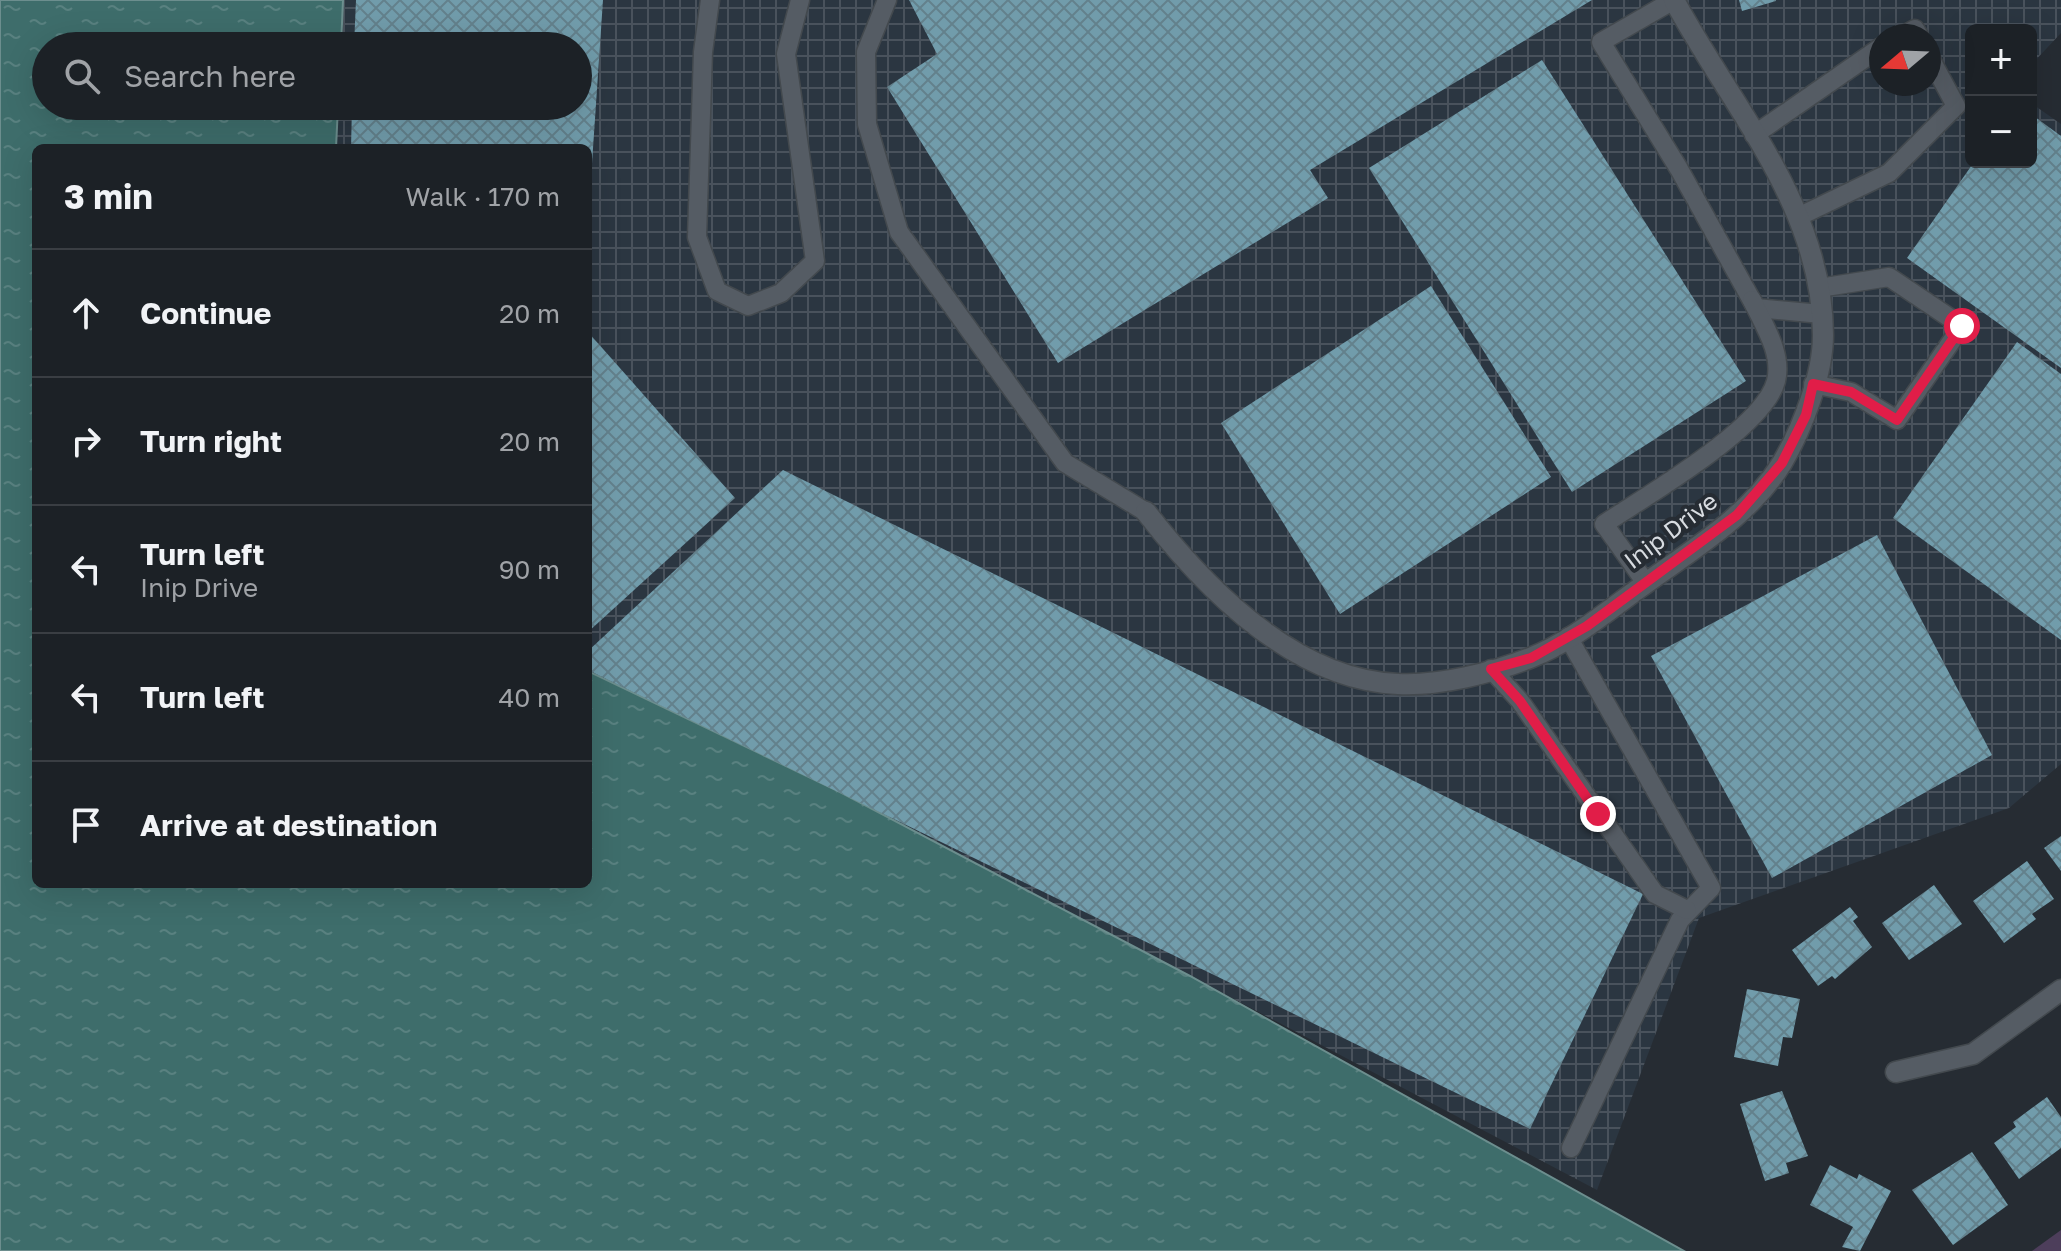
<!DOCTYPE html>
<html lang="en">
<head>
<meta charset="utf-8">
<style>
  body { margin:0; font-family:"Golos Text",sans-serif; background:#292e32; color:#f1f3f6 }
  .controls { position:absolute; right:24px; top:24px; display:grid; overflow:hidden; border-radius:12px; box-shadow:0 8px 32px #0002 }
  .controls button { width:72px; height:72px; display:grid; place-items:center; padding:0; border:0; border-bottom:2px solid #3a3e43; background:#1c2126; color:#f1f3f6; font:40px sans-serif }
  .compass { position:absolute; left:1869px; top:24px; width:72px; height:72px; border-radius:50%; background:#1c2126; box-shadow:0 8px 32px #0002; rotate:251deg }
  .stop { position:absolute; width:24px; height:24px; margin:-18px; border:6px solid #e11d48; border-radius:50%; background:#fff }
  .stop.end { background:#e11d48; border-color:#fff; box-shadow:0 2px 8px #0008 }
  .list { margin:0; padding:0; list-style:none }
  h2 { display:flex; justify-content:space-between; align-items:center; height:104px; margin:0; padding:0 32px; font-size:34px }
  h2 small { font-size:26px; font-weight:400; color:#a0a3a7 }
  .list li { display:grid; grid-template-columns:52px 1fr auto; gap:24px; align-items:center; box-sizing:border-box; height:128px; padding:0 32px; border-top:2px solid #3a3e43 }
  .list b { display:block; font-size:30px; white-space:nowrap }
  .list p { margin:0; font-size:26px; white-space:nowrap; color:#a0a3a7 }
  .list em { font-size:26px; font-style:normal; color:#a0a3a7 }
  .icon { flex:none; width:44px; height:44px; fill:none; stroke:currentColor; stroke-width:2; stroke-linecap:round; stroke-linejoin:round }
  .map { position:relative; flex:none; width:2061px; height:1251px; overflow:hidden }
  .search { position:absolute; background:#1c2126; box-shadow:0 8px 32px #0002; left:32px; top:32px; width:560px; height:88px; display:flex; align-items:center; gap:20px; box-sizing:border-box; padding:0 28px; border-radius:44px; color:#a0a3a7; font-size:30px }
  .panel { position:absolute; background:#1c2126; box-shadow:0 8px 32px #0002; left:32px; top:144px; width:560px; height:744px; border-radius:12px }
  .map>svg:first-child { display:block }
  .industrial { fill:url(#industrial-grid); fill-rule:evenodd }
  .grass { fill:#4d3e5b }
  .water { fill:url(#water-ripples); stroke:#6c8e8e; stroke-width:2 }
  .building { fill:url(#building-cross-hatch) }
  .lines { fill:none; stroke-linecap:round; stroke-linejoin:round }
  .service-casing { stroke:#43494e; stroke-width:21 }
  .minor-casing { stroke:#43494e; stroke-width:23 }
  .service { stroke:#555c64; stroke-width:18 }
  .minor { stroke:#555c64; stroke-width:20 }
  .route { stroke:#e11d48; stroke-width:10 }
  .labels { text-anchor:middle; stroke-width:8; stroke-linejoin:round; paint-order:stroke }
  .street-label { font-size:24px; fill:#d8dce1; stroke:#262c33 }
</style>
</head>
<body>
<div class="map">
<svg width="2061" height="1251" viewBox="0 0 2061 1251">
  <defs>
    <pattern id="industrial-grid" width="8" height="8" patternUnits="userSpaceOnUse" patternTransform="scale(2)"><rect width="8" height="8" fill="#2b3641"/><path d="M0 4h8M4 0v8" fill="none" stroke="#49525c"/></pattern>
    <pattern id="water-ripples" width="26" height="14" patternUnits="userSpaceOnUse" patternTransform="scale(2)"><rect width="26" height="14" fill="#3e6d6b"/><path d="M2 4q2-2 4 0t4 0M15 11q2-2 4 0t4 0" fill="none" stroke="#598180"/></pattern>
    <pattern id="building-cross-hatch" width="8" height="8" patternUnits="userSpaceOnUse" patternTransform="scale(2)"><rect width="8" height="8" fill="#719cab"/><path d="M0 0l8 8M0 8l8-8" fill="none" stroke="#63818c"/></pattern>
  </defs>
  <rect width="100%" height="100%" fill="#262c33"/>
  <path class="industrial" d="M343,0H2061V33L2031,65V30H1971V162H2031V103L2061,124V764L2009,808L1699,918L1597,1190L840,792L588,671V148H336L338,106H578V46H341ZM1881,36H1929V84H1881Z"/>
  <path class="grass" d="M2061,1230V1251H2032Z"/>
  <path class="water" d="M0,0H343L341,46H46V106H338L336,148H36V884H588V671L840,792L1190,976L1684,1251H0Z"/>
  <g class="building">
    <path d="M356,0H603L590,193L588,148H351L352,106H578V46H354Z"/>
    <path d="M909,0H1592L1310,170L1328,198L1058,363L887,87L937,54Z"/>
    <path d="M1739,0H1776V1L1742,11Z"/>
    <path d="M1542,60L1746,381L1572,492L1369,168Z"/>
    <path d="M2031,114L2061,136V368L1907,258L1974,162H2031Z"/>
    <path d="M1431,286L1551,477L1340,614L1221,423Z"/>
    <path d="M588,332L735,498L588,632Z"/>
    <path d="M2017,342L2061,374V640L1893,518Z"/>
    <path d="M783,470L1643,894L1530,1129L588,670V651Z"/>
    <path d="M1877,535L1992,755L1772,878L1651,656Z"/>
    <path d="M2061,836V871L2044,848Z"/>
    <path d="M2027,861L2054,899L2032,914L2036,919L2004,943L1973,901Z"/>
    <path d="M1934,885L1962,924L1909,960L1882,923Z"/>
    <path d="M1850,907L1858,917L1853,921L1872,947L1835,979L1832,976L1818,986L1792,950Z"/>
    <path d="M1747,989L1800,999L1792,1038L1783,1037L1778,1066L1734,1057Z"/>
    <path d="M1782,1091L1808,1156L1786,1163L1789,1173L1765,1181L1740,1104Z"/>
    <path d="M2047,1097L2061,1117V1148L2019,1179L1994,1143L2016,1127L2013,1122Z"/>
    <path d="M1972,1152L2008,1205L1953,1245L1912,1190Z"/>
    <path d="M1830,1165L1857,1179L1859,1174L1891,1191L1860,1251L1842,1247L1853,1227L1810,1205Z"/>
  </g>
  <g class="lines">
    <g class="service-casing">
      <g id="service">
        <path d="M710,0L703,52L697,237L717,291L748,306L781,293L815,261L786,54L800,0"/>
        <path d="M887,0L866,52L867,124L899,232L1065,463L1146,512"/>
        <path d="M1674,0L1601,42L1679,169L1756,308L1821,314"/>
        <path d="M1902,36L1915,29L1919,36"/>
        <path d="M1754,135L1881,47"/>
        <path d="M1800,216L1889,173L1956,106L1929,56"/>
        <path d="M1813,384L1851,392L1897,420L1962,326L1889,277L1819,288"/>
        <path d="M1646,583L1604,524C1646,496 1764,428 1776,381C1783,353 1763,324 1752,300"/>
        <path d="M1568,637L1711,888L1680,920L1571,1148"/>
        <path d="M1491,669L1520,701L1655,894L1687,910"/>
      </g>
    </g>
    <g class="minor-casing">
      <g id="minor">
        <path d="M1146,512C1205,588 1294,680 1398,684C1440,686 1492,673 1530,658C1569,643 1605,613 1638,589C1688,552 1749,517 1782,463C1802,429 1823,375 1823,335C1823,207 1732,108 1674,0"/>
        <path d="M1896,1072L1973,1054L2061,990"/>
      </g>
    </g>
    <use href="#service" class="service"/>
    <use href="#minor" class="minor"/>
  </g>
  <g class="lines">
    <path class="route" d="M1598,814L1520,701L1491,669L1531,658L1587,626L1737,515L1782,463L1806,415L1813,384L1851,392L1897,420L1962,326"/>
  </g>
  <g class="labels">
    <g class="street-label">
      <text transform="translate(1671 531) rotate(-37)" y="8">Inip Drive</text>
    </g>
  </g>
</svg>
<div class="controls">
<button>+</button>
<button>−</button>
</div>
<svg class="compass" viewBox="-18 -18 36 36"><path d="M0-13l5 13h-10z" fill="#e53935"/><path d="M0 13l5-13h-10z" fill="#a0a3a7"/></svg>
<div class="stop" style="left:1962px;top:326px"></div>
<div class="stop end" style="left:1598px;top:814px"></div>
<div class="search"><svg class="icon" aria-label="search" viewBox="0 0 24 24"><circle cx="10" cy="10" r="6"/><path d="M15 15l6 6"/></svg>Search here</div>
<section class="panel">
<h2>3 min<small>Walk · 170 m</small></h2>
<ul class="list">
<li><svg class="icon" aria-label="ahead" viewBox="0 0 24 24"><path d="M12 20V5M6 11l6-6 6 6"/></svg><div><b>Continue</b></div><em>20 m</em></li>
<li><svg class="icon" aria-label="right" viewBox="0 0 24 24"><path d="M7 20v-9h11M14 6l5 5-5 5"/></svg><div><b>Turn right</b></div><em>20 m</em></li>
<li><svg class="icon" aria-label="left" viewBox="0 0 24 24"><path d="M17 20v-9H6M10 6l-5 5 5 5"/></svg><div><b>Turn left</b><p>Inip Drive</p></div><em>90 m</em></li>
<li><svg class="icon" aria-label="left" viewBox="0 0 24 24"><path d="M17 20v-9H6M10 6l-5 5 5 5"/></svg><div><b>Turn left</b></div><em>40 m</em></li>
<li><svg class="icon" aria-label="arrive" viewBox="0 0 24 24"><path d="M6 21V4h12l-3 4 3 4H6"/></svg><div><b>Arrive at destination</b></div></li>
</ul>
</section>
</div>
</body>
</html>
